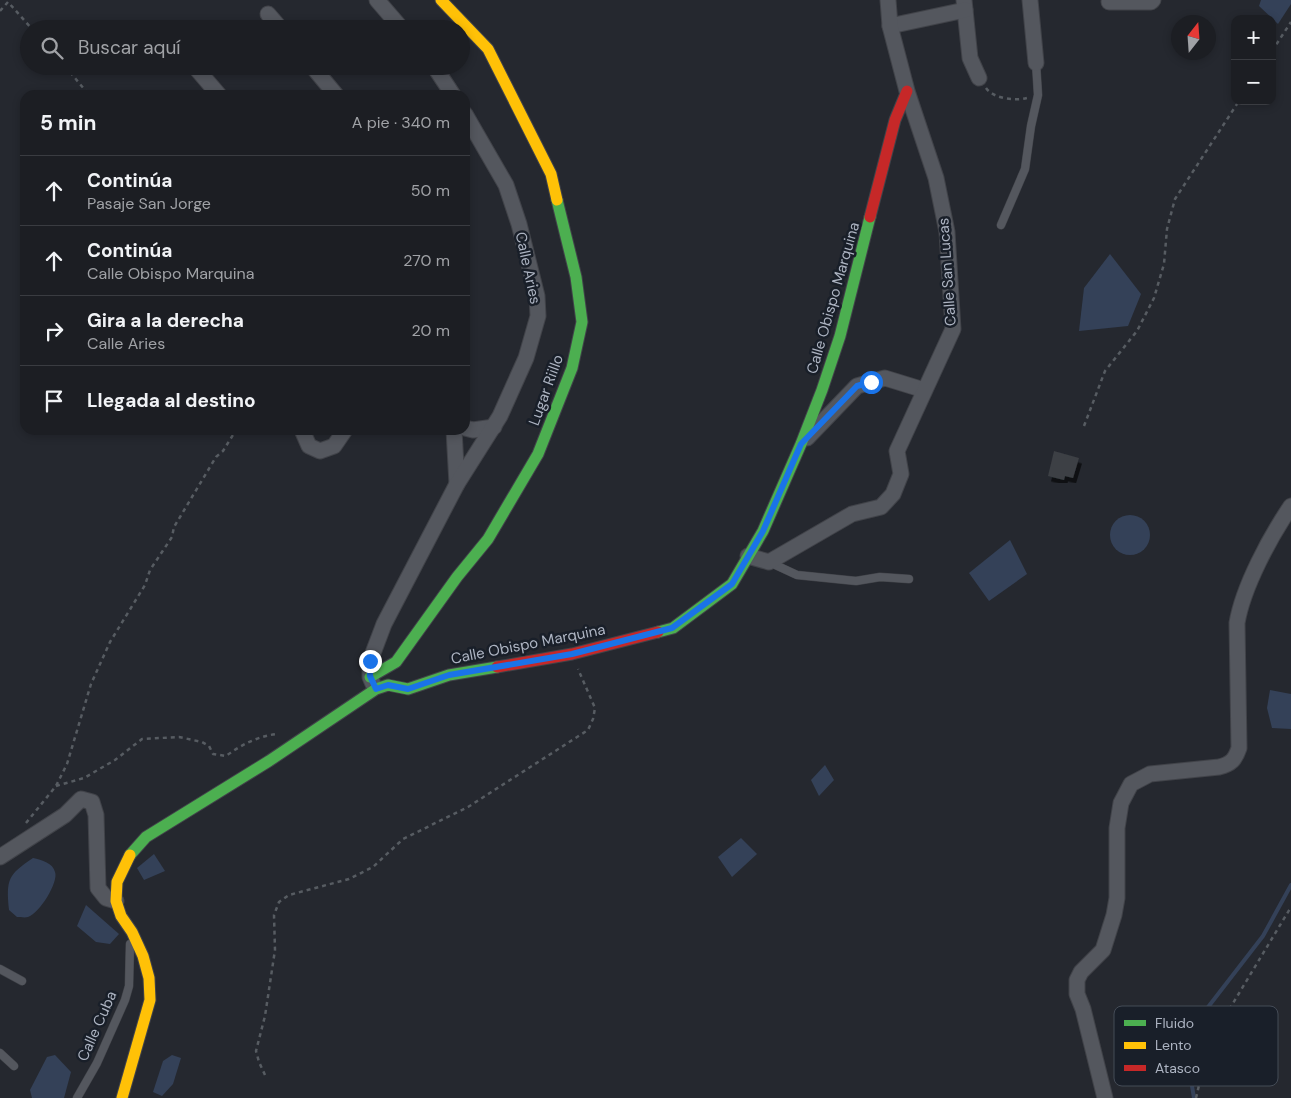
<!DOCTYPE html>
<html lang="es">
<head>
<meta charset="utf-8">
<style>
  body { margin:0; font-family:"DM Sans",sans-serif; background:#25272b; color:#f1f3f6 }
  .controls { position:absolute; right:15px; top:15px; display:grid; overflow:hidden; border-radius:10px; box-shadow:0 2px 8px #0003 }
  .controls button { width:45px; height:45px; display:grid; place-items:center; padding:0; border:0; border-bottom:1px solid #3a3c41; background:#1c1e23; color:#f1f3f6; font:25px sans-serif }
  .compass { position:absolute; left:1171px; top:15px; width:45px; height:45px; border-radius:50%; background:#1c1e23; box-shadow:0 2px 8px #0003; rotate:17deg }
  .stop { position:absolute; width:15px; height:15px; margin:-11px; border:4px solid #1a73e8; border-radius:50%; background:#fff }
  .stop.end { background:#1a73e8; border-color:#fff; box-shadow:0 1px 5px #0008 }
  .list { margin:0; padding:0; list-style:none }
  h2 { display:flex; justify-content:space-between; align-items:center; height:65px; margin:0; padding:0 20px; font-size:21px }
  h2 small { font-size:16px; font-weight:400; color:#a0a2a6 }
  .list li { display:grid; grid-template-columns:32px 1fr auto; gap:15px; align-items:center; box-sizing:border-box; height:70px; padding:0 20px; border-top:1px solid #3a3c41 }
  .list b { display:block; font-size:19px; white-space:nowrap }
  .list p { margin:0; font-size:16px; white-space:nowrap; color:#a0a2a6 }
  .list em { font-size:16px; font-style:normal; color:#a0a2a6 }
  .icon { flex:none; width:28px; height:28px; fill:none; stroke:currentColor; stroke-width:2; stroke-linecap:round; stroke-linejoin:round }
  .map { position:relative; flex:none; width:1291px; height:1098px; overflow:hidden }
  .search { position:absolute; background:#1c1e23; box-shadow:0 2px 8px #0003; left:20px; top:20px; width:450px; height:55px; display:flex; align-items:center; gap:12px; box-sizing:border-box; padding:0 18px; border-radius:28px; color:#a0a2a6; font-size:19px }
  .panel { position:absolute; background:#1c1e23; box-shadow:0 2px 8px #0003; left:20px; top:90px; width:450px; height:345px; border-radius:15px }
  .map>svg:first-child { display:block }
  .water { fill:#344158 }
  .lines { fill:none; stroke-linecap:round; stroke-linejoin:round }
  .stream { stroke:#344158; stroke-width:4 }
  .building { fill:#3c3f44; filter:url(#shadow) }
  .lane-casing { stroke:#414349; stroke-width:9 }
  .street-casing { stroke:#414349; stroke-width:17 }
  .fast-casing { stroke:#414349; stroke-width:13 }
  .slow-casing { stroke:#414349; stroke-width:13 }
  .jam-casing { stroke:#414349; stroke-width:13 }
  .path { stroke:#575c62; stroke-width:2.5; stroke-dasharray:4 4; stroke-linecap:butt }
  .lane { stroke:#54575e; stroke-width:8 }
  .street { stroke:#54575e; stroke-width:15 }
  .fast { stroke:#4caf50; stroke-width:11 }
  .slow { stroke:#ffc107; stroke-width:11 }
  .jam { stroke:#c62828; stroke-width:11 }
  .route { stroke:#1a73e8; stroke-width:6 }
  .labels { text-anchor:middle; stroke-width:5; stroke-linejoin:round; paint-order:stroke }
  .street-label { font-size:15px; fill:#adb4c2; stroke:#191f29 }
  .key { fill:#191f29; stroke:#454c57; stroke-width:1 }
  .key-label { font-size:14px; fill:#adb4c2 }
</style>
</head>
<body>
<div class="map">
<svg width="1291" height="1098" viewBox="0 0 1291 1098">
  <defs>
    <filter id="shadow"><feDropShadow dx="3" dy="5.5" stdDeviation="0" flood-color="#0009"/></filter>
  </defs>
  <rect width="100%" height="100%" fill="#25282f"/>
  <g class="water">
    <path d="M1261,0H1291V4L1278,24L1259,6Z"/>
    <path d="M1110,254L1141,294L1128,326L1079,331L1084,288Z"/>
    <circle cx="1130" cy="535" r="20"/>
    <path d="M1010,540L1027,574L989,601L969,573Z"/>
    <path d="M1270,690L1291,694V729L1272,728L1267,708Z"/>
    <path d="M825,765L834,780L819,796L811,780Z"/>
    <path d="M741,838L757,854L732,877L718,857Z"/>
    <path d="M154,854L165,871L144,880L137,868Z"/>
    <path d="M33,858C42,860 53,863 55,872C59,882 39,914 28,917C25,918 20,917 17,917L9,910C6,879 8,875 33,858Z"/>
    <path d="M86,905L119,934L110,944L96,942L77,926Z"/>
    <path d="M55,1055L71,1072L64,1098H32L30,1090L47,1057Z"/>
    <path d="M172,1055L181,1058L173,1084L162,1096L153,1092L163,1061Z"/>
  </g>
  <g class="lines">
    <path class="stream" d="M1194,1098L1186,1050L1205,1011L1263,936L1291,885"/>
  </g>
  <path class="building" d="M1054,451L1079,458L1073,478L1065,476L1064,480L1048,476Z"/>
  <g class="lines">
    <g class="lane-casing">
      <g id="lane">
        <path d="M1001,225L1025,169L1031,126L1038,95L1036,63"/>
        <path d="M769,562L797,575L856,581L880,577L909,579"/>
        <path d="M0,969L22,981"/>
        <path d="M0,1053L14,1066"/>
        <path d="M77,1098L97,1063L125,1000L129,986L130,944"/>
      </g>
    </g>
    <g class="street-casing">
      <g id="street">
        <path d="M377,0L402,29"/>
        <path d="M964,0L970,58L979,78"/>
        <path d="M1030,0L1036,63"/>
        <path d="M1109,2H1151L1153,0"/>
        <path d="M268,14L281,29"/>
        <path d="M890,26L965,10"/>
        <path d="M312,66L336,95"/>
        <path d="M434,66L453,95"/>
        <path d="M195,67L219,95"/>
        <path d="M465,428L473,430L494,427"/>
        <path d="M302,430L309,446L320,451L334,446L345,430"/>
        <path d="M454,430L457,484"/>
        <path d="M807,438L857,386L885,378L924,390"/>
        <path d="M748,556L769,562L852,514L881,507L893,494L901,474L897,451L953,329L947,232L936,178L907,91L890,26L888,0"/>
        <path d="M373,684L370,677V661L384,624L457,484L500,416L526,358L538,316L537,296L519,224L506,185L465,114"/>
        <path d="M0,857L65,815L81,799L92,802L96,815L98,888L106,898L116,901"/>
        <path d="M1105,1098L1083,1009L1077,994V980L1081,972L1103,950L1114,915L1117,898V828L1121,803L1131,784L1150,774L1219,767C1231,764 1235,760 1239,748L1237,623C1243,587 1270,537 1291,506"/>
      </g>
    </g>
    <g class="fast-casing">
      <g id="fast">
        <path d="M658,632L673,628L732,584L763,531L801,444L822,390L840,336L870,217"/>
        <path d="M370,677L396,662L457,577L488,539L538,454L572,368L582,322L576,277L557,200"/>
        <path d="M130,855L146,837L269,761L376,689L388,685L408,689L449,675L497,667"/>
      </g>
    </g>
    <g class="slow-casing">
      <g id="slow">
        <path d="M441,0L488,49L551,174L557,200"/>
        <path d="M122,1098L150,1000L149,978L143,956L132,932L121,916L116,901L117,882L130,855"/>
      </g>
    </g>
    <g class="jam-casing">
      <g id="jam">
        <path d="M870,217L895,120L907,91"/>
        <path d="M497,667L572,654L658,632"/>
      </g>
    </g>
    <g class="path">
      <path d="M0,11L8,2L32,29"/>
      <path d="M1272,51L1291,22"/>
      <path d="M65,66L89,95"/>
      <path d="M986,88C994,99 1015,101 1027,98"/>
      <path d="M1084,426L1105,371L1137,331L1154,298L1164,264L1167,229L1175,199L1239,101"/>
      <path d="M56,786L84,778L115,760L142,739L179,737L202,742L209,746L213,754L226,756C241,745 258,736 277,734"/>
      <path d="M26,823L56,786L67,764L91,684L110,642L145,585L150,570L172,537L174,527L216,457L223,451L236,430"/>
      <path d="M265,1075L259,1062L256,1051L265,1016L275,950L274,915L279,902L289,895L349,879L373,867L403,839L468,807L588,730L593,719L595,708L578,669"/>
      <path d="M1196,1098L1209,1043L1291,907"/>
    </g>
    <use href="#lane" class="lane"/>
    <use href="#street" class="street"/>
    <use href="#fast" class="fast"/>
    <use href="#slow" class="slow"/>
    <use href="#jam" class="jam"/>
  </g>
  <g class="lines">
    <path class="route" d="M370,661V676L376,689L388,685L408,689L449,675L572,654L672,628L732,584L763,531L801,444L857,386L871,382"/>
  </g>
  <g class="labels">
    <g class="street-label">
      <text transform="translate(528 268) rotate(78)" y="5">Calle Aries</text>
      <text transform="translate(947 272) rotate(-94)" y="5">Calle San Lucas</text>
      <text transform="translate(833 298) rotate(-74)" y="5">Calle Obispo Marquina</text>
      <text transform="translate(546 390) rotate(-70)" y="5">Lugar Riillo</text>
      <text transform="translate(528 644) rotate(-11)" y="5">Calle Obispo Marquina</text>
      <text transform="translate(97 1026) rotate(-66)" y="5">Calle Cuba</text>
    </g>
  </g>
  <rect x="1114" y="1006" width="164" height="80" rx="8" class="key"/>
  <rect x="1124" y="1020" width="22" height="6" fill="#4caf50"/>
  <rect x="1124" y="1042" width="22" height="7" fill="#ffc107"/>
  <rect x="1124" y="1065" width="22" height="6" fill="#c62828"/>
  <g class="key-label">
    <text x="1155" y="1028">Fluido</text>
    <text x="1155" y="1050">Lento</text>
    <text x="1155" y="1073">Atasco</text>
  </g>
</svg>
<div class="controls">
<button>+</button>
<button>−</button>
</div>
<svg class="compass" viewBox="-18 -18 36 36"><path d="M0-13l5 13h-10z" fill="#e53935"/><path d="M0 13l5-13h-10z" fill="#a0a2a6"/></svg>
<div class="stop" style="left:871px;top:382px"></div>
<div class="stop end" style="left:370px;top:661px"></div>
<div class="search"><svg class="icon" aria-label="search" viewBox="0 0 24 24"><circle cx="10" cy="10" r="6"/><path d="M15 15l6 6"/></svg>Buscar aquí</div>
<section class="panel">
<h2>5 min<small>A pie · 340 m</small></h2>
<ul class="list">
<li><svg class="icon" aria-label="ahead" viewBox="0 0 24 24"><path d="M12 20V5M6 11l6-6 6 6"/></svg><div><b>Continúa</b><p>Pasaje San Jorge</p></div><em>50 m</em></li>
<li><svg class="icon" aria-label="ahead" viewBox="0 0 24 24"><path d="M12 20V5M6 11l6-6 6 6"/></svg><div><b>Continúa</b><p>Calle Obispo Marquina</p></div><em>270 m</em></li>
<li><svg class="icon" aria-label="right" viewBox="0 0 24 24"><path d="M7 20v-9h11M14 6l5 5-5 5"/></svg><div><b>Gira a la derecha</b><p>Calle Aries</p></div><em>20 m</em></li>
<li><svg class="icon" aria-label="arrive" viewBox="0 0 24 24"><path d="M6 21V4h12l-3 4 3 4H6"/></svg><div><b>Llegada al destino</b></div></li>
</ul>
</section>
</div>
</body>
</html>
